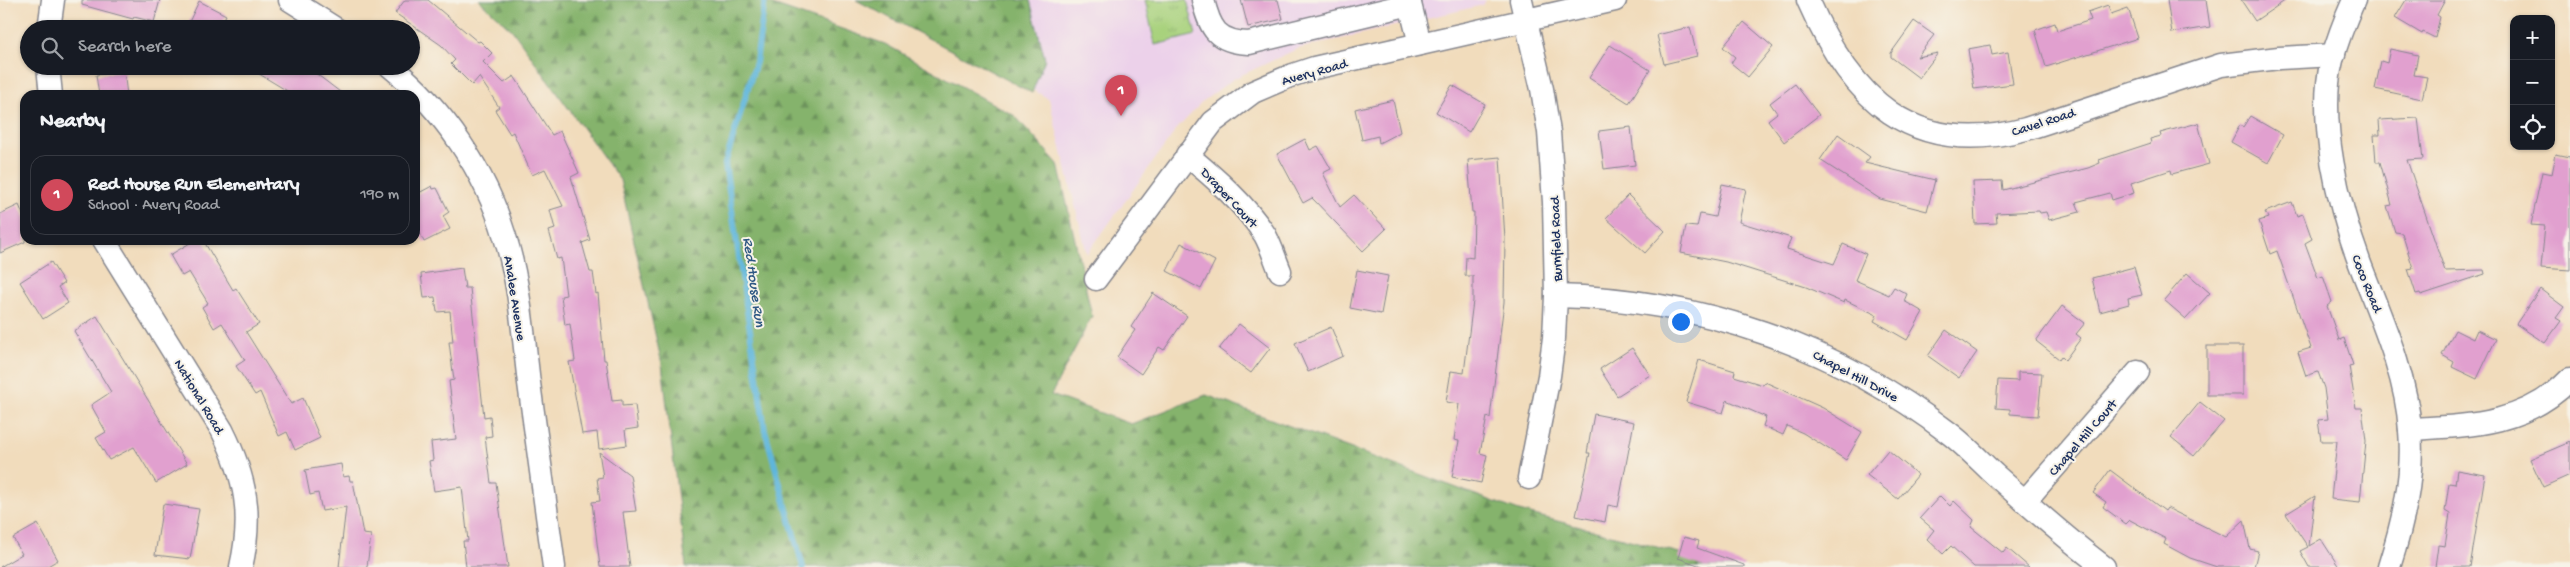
<!DOCTYPE html>
<html lang="en">
<head>
<meta charset="utf-8">
<style>
  body { margin:0; font-family:"Gochi Hand",sans-serif; background:#20242c; color:#f1f3f6 }
  .controls { position:absolute; right:15px; top:15px; display:grid; overflow:hidden; border-radius:10px; box-shadow:0 1px 4px #0004 }
  .controls button { width:45px; height:45px; display:grid; place-items:center; padding:0; border:0; border-bottom:1px solid #363941; background:#171b24; color:#f1f3f6; font:25px sans-serif }
  .you { position:absolute; left:1680px; top:321px; width:18px; height:18px; margin:-12px; border:4px solid #fff; border-radius:50%; background:#1a73e8; box-shadow:0 0 0 8px #1a73e833 }
  .badge { display:grid; place-items:center; width:32px; height:32px; border-radius:50%; background:#d1495b; color:#fff; font-size:16px; font-weight:700 }
  .pin { position:absolute; translate:-50% -41px; filter:drop-shadow(0 1px 2px #0008) }
  .pin::after { content:''; position:absolute; top:26px; width:18px; height:15px; background:inherit; clip-path:polygon(0 0,100% 0,50% 100%) }
  .list { margin:0; padding:0; list-style:none }
  h2 { display:flex; justify-content:space-between; align-items:center; height:65px; margin:0; padding:0 20px; font-size:21px }
  h2 small { font-size:16px; font-weight:400; color:#9ea1a6 }
  .list li { display:grid; grid-template-columns:32px 1fr auto; gap:15px; align-items:center; box-sizing:border-box; height:80px; margin:0 10px 10px; padding:0 10px; border:1px solid #363941; border-radius:15px }
  .list b { display:block; font-size:19px; white-space:nowrap }
  .list p { margin:0; font-size:16px; white-space:nowrap; color:#9ea1a6 }
  .list em { font-size:16px; font-style:normal; color:#9ea1a6 }
  .icon { flex:none; width:28px; height:28px; fill:none; stroke:currentColor; stroke-width:2; stroke-linecap:round; stroke-linejoin:round }
  .map { position:relative; flex:none; width:2570px; height:567px; overflow:hidden }
  .search { position:absolute; background:#171b24; box-shadow:0 1px 4px #0004; left:20px; top:20px; width:400px; height:55px; display:flex; align-items:center; gap:12px; box-sizing:border-box; padding:0 18px; border-radius:28px; color:#9ea1a6; font-size:19px }
  .panel { position:absolute; background:#171b24; box-shadow:0 1px 4px #0004; left:20px; top:90px; width:400px; height:155px; border-radius:15px }
  .map>svg:first-child { display:block }
  .built { fill:#ecd1ea }
  .forest { fill:url(#forest-firs); stroke:#507165 }
  .park { fill:url(#park-tufts); stroke:#61806d }
  .lines { fill:none; stroke-linecap:round; stroke-linejoin:round }
  .stream { stroke:#5eb6db; stroke-width:6 }
  .building { fill:#e1a0cf }
  .minor-casing { stroke:#86868d; stroke-width:25 }
  .minor { stroke:#fff; stroke-width:22 }
  .labels { text-anchor:middle; stroke-width:4; stroke-linejoin:round; paint-order:stroke }
  .street-label { font-size:14px; fill:#1b2f5e; stroke:#f7f3e8 }
  .water-label { font-size:15px; font-style:italic; fill:#2f5884; stroke:#f7f3e8 }
</style>
</head>
<body>
<div class="map">
<svg width="2570" height="567" viewBox="0 0 2570 567">
  <defs>
    <pattern id="forest-firs" width="22" height="20" patternUnits="userSpaceOnUse" patternTransform="scale(1.25)"><rect width="22" height="20" fill="#85b36c"/><path d="M5 1l3.5 6h-7zM16 11l3.5 6h-7z" fill="#6c925c"/></pattern>
    <pattern id="park-tufts" width="24" height="20" patternUnits="userSpaceOnUse" patternTransform="scale(1.25)"><rect width="24" height="20" fill="#a7d17c"/><path d="M3 7l-1-3M5 7V3M7 7l1-3M15 17l-1-3M17 17v-4M19 17l1-3" fill="none" stroke="#8fb46e"/></pattern>
  </defs>
  <rect width="100%" height="100%" fill="#f7f3e8"/>
  <filter id="ink" filterUnits="userSpaceOnUse"><feTurbulence type="fractalNoise" baseFrequency=".02" numOctaves="2"/><feDisplacementMap in="SourceGraphic" scale="10" xChannelSelector="R" yChannelSelector="G"/><feConvolveMatrix kernelMatrix="1 2 1 2 8 2 1 2 1" color-interpolation-filters="sRGB"/></filter>
  <filter id="wash" filterUnits="userSpaceOnUse"><feTurbulence type="fractalNoise" baseFrequency=".0096" numOctaves="4" result="noise"/><feDisplacementMap in="SourceGraphic" scale="20" xChannelSelector="R" yChannelSelector="G"/><feGaussianBlur stdDeviation="1.12" result="paint"/><feColorMatrix in="noise" values="0 0 0 0 0 0 0 0 0 0 0 0 0 0 0 0 0 1.4 0 .05"/><feComposite in="paint" operator="in"/></filter>
  <g filter="url(#wash)">
    <rect width="100%" height="100%" fill="#f1dcbc"/>
    <path class="built" d="M877,0H1486L1483,5L1297,49L1233,79L1202,102L1176,130L1087,254L1049,99Z"/>
    <g class="forest">
      <path d="M479,0H759L885,44L1015,116L1058,164L1092,316L1051,395L1131,424L1206,395L1519,511L1733,567H686L662,364L620,180L512,30Z"/>
      <path d="M856,0H1030L1045,59L1032,93Z"/>
    </g>
    <path class="park" d="M1145,0H1187L1196,35L1155,45Z"/>
    <g class="lines">
      <path class="stream" d="M765,0L756,62L725,164L765,430L803,567"/>
    </g>
    <g id="blocks">
      <g class="building">
        <path d="M82,0H160L154,22L134,17L133,19L82,5Z"/>
        <path d="M405,0H428L478,42L480,41L492,53L483,62L504,83L514,76L552,135L560,131L579,173L571,177L590,240L582,243L590,272H593L596,294L598,293L604,360H606L612,401L622,400V406L635,405L638,428L625,430L627,445L599,449L597,432L582,434L569,362L575,361L570,324L565,325L561,296L566,295L561,258L557,259L549,231L555,229L550,210L563,206L545,169L532,175L513,132L510,134L495,110L499,107L479,77L472,85L451,64L455,60L441,45L395,13Z"/>
        <path d="M1241,0H1278L1283,19L1248,27Z"/>
        <path d="M2167,0H2206L2210,27L2172,33Z"/>
        <path d="M2241,0H2286L2255,21Z"/>
        <path d="M2406,0H2445L2437,15L2440,17L2435,38L2423,32L2422,34L2395,18Z"/>
        <path d="M199,1L226,15L219,29H201L189,22Z"/>
        <path d="M2108,5L2111,14L2128,8L2138,38L2046,67L2035,30L2055,23L2057,31L2091,20L2088,12Z"/>
        <path d="M1914,21L1934,35L1917,57L1938,53L1919,78L1891,57V53Z"/>
        <path d="M1744,22L1773,47L1748,77L1731,63L1735,57L1723,47Z"/>
        <path d="M1690,27L1697,56L1664,64L1657,35Z"/>
        <path d="M1610,45L1650,70L1629,103L1589,78Z"/>
        <path d="M1990,45L1992,55L2008,52L2013,84L1974,89L1968,49Z"/>
        <path d="M2390,49L2418,55L2414,75L2427,77L2422,99L2375,89L2381,61L2387,63Z"/>
        <path d="M246,66H306L344,95H294Z"/>
        <path d="M124,71L127,95H99L96,75Z"/>
        <path d="M1795,84L1819,115L1784,142L1768,120L1777,113L1770,103Z"/>
        <path d="M1452,85L1485,104L1469,132L1436,112Z"/>
        <path d="M1393,100L1400,132L1379,143L1378,136L1362,140L1355,109Z"/>
        <path d="M2250,116L2283,135L2268,163L2231,142L2240,125L2243,127Z"/>
        <path d="M2418,118L2423,159L2407,160L2445,271L2484,270L2485,274L2421,295L2420,293L2416,294L2408,269L2413,268L2402,233L2395,232L2387,206L2392,205L2380,162H2376L2374,135H2380L2379,120Z"/>
        <path d="M2198,123L2209,164L2172,174L2171,170L2131,183L2134,193L2112,200L2110,193L2076,202L2080,212L2049,220L2046,212L2040,213L2039,211L1996,213L1997,223L1975,224L1973,182L2002,181L2003,190L2088,168L2100,163L2099,160L2151,143L2150,139L2161,136L2160,133Z"/>
        <path d="M1631,127L1635,165L1604,169L1599,131Z"/>
        <path d="M1838,134L1870,157L1865,163L1935,180L1927,211L1880,199L1820,160Z"/>
        <path d="M1305,139L1310,150L1318,146L1331,169L1323,173L1340,207L1354,195L1386,229L1363,251L1312,198L1303,203L1277,154Z"/>
        <path d="M2556,154L2570,157V270L2541,268L2545,226L2531,225L2542,172L2552,174Z"/>
        <path d="M1500,157L1505,240L1504,302L1490,418L1487,417L1480,453L1487,455L1481,483L1452,477L1459,441L1454,440L1459,404L1446,402L1451,371L1464,373L1473,301V276H1465L1466,257L1473,258L1474,212H1472L1468,160Z"/>
        <path d="M1722,184L1746,189L1739,222L1791,238L1787,249L1834,264L1843,244L1866,254L1855,280L1889,295L1894,287L1907,294L1904,301L1923,312L1907,340L1874,321L1877,315L1845,300L1844,303L1806,287L1726,262L1681,253L1686,226L1697,227L1700,214L1715,217Z"/>
        <path d="M432,186L433,189L437,188L449,212L443,216L450,229L424,242L415,223V195Z"/>
        <path d="M1628,195L1665,231L1645,253L1606,218Z"/>
        <path d="M2292,202L2297,216L2303,214L2312,239L2305,243L2318,278L2323,276L2332,302L2327,306L2339,340L2344,338L2353,365L2349,366L2356,408H2362L2366,441L2360,502L2331,499L2337,441H2321L2318,420L2328,419L2324,388L2318,372L2306,376L2298,352L2311,348L2277,251L2270,254L2259,221L2268,218L2265,212Z"/>
        <path d="M19,205L25,219V242L0,253V214Z"/>
        <path d="M195,240H203L233,290L236,288L259,324L246,332L291,404L303,398L320,438L295,450L287,432L279,436L260,392L255,395L236,366L245,360L222,323L214,328L202,307L208,303L189,272L182,276L170,255Z"/>
        <path d="M1181,243L1215,261L1201,289L1167,271Z"/>
        <path d="M51,262L64,283L58,287L68,303L43,319L20,282Z"/>
        <path d="M2134,267L2142,295L2128,298L2129,304L2100,312L2092,278Z"/>
        <path d="M462,268L465,288H470L484,417L490,416L492,436L485,437L491,483H496L508,567H466L463,541H468L462,487L434,491L429,461L433,460L431,442L456,439L449,381L454,380L449,342H453L450,311L437,312L435,297L424,298L421,274Z"/>
        <path d="M1357,270L1388,276L1381,314L1350,308Z"/>
        <path d="M2187,273L2210,293L2186,319L2164,300Z"/>
        <path d="M2540,289L2564,307L2556,318L2561,321L2545,343L2516,324Z"/>
        <path d="M1153,293L1187,316L1164,350L1159,347L1141,374L1117,357L1135,330L1131,327Z"/>
        <path d="M2062,306L2085,323L2076,334L2081,338L2065,360L2061,356L2059,359L2036,341Z"/>
        <path d="M97,316L187,464L156,483L134,447L109,460L96,438L106,432L91,405L111,392L74,331Z"/>
        <path d="M1239,324L1270,348L1251,373L1219,349Z"/>
        <path d="M1331,327L1343,356L1308,372L1295,343Z"/>
        <path d="M1946,330L1977,352L1959,378L1928,356Z"/>
        <path d="M2455,330L2473,339L2477,330L2496,339L2477,379L2452,367L2454,362L2442,355Z"/>
        <rect x="2207" y="346" width="36" height="49"/>
        <path d="M1632,348L1650,375L1617,396L1600,369Z"/>
        <path d="M1699,360L1735,371L1734,376L1763,385L1765,382L1823,408L1862,432L1846,460L1803,433L1787,426L1783,435L1763,426L1766,417L1727,400L1723,413L1686,402Z"/>
        <path d="M2018,372L2042,373L2038,416L2010,414V409L1996,408L1998,380L2018,381Z"/>
        <path d="M2200,402L2224,421L2194,456L2171,437Z"/>
        <path d="M1594,414L1634,422L1618,507L1608,505L1605,522L1576,516L1590,453H1587Z"/>
        <path d="M2570,442V475L2543,487L2530,459Z"/>
        <path d="M1888,450L1918,475L1898,499L1867,475Z"/>
        <path d="M599,452L630,475L636,511L623,512L630,567H600L592,502L600,501L597,478L603,477Z"/>
        <path d="M341,464L343,477L349,476L350,481H353L363,534L371,535L367,567H339L346,507L322,511L318,493L310,495L305,470Z"/>
        <path d="M2110,470L2165,511L2167,508L2226,537L2244,520L2250,549L2258,551L2254,567H2217L2190,558L2164,544L2166,539L2130,520L2126,524L2103,507L2106,502L2093,493Z"/>
        <path d="M2457,470L2485,475L2470,567H2435L2438,545L2445,546L2450,514L2445,511L2449,483L2455,484Z"/>
        <path d="M1940,496L1950,506L1954,501L1974,520L1971,527L2003,553L2007,548L2029,567H1974L1951,546L1943,554L1927,539L1934,530L1920,518Z"/>
        <path d="M2315,496L2309,546L2321,539L2339,567H2309L2300,551L2308,547L2286,514Z"/>
        <path d="M163,504L199,509L190,559L155,555Z"/>
        <path d="M38,524L58,560L46,567H0L22,554L13,538Z"/>
        <path d="M1684,537L1699,541L1697,548L1744,565V567H1704L1678,558Z"/>
      </g>
    </g>
  </g>
  <g filter="url(#ink)">
    <use href="#blocks" fill-opacity="0" stroke="#86868d" stroke-width="1"/>
    <g class="lines">
      <g class="minor-casing">
        <g id="minor">
          <path d="M290,0L336,29"/>
          <path d="M1203,0C1210,29 1217,42 1249,43L1410,4"/>
          <path d="M1409,0L1420,44"/>
          <path d="M1521,0L1542,89L1549,132L1554,202L1556,296L1554,338L1549,376L1529,478"/>
          <path d="M1808,0C1851,98 1911,159 2026,129L2221,65L2279,58L2334,55"/>
          <path d="M2354,0C2346,18 2337,41 2332,60C2317,120 2339,207 2360,264C2380,317 2406,372 2410,430C2414,477 2403,523 2389,567"/>
          <path d="M49,29L53,0"/>
          <path d="M48,66L51,95"/>
          <path d="M390,66C444,110 485,170 505,237C520,284 523,334 529,383C537,444 546,506 554,567"/>
          <path d="M1187,155C1215,178 1245,204 1265,235C1271,246 1275,259 1280,271"/>
          <path d="M104,240L222,430C246,478 253,515 241,567"/>
          <path d="M1096,279L1213,122L1253,92L1290,76L1314,68L1615,0"/>
          <path d="M1556,296C1699,299 1835,345 1949,433C1965,445 1979,460 1994,474C2030,506 2065,538 2104,567"/>
          <path d="M2410,429C2469,426 2526,425 2570,379"/>
          <path d="M2025,501L2138,372"/>
        </g>
      </g>
      <use href="#minor" class="minor"/>
    </g>
  </g>
  <g class="labels">
    <g class="street-label">
      <text transform="translate(1314 71) rotate(-16)" y="5">Avery Road</text>
      <text transform="translate(2043 121) rotate(-18)" y="5">Cavel Road</text>
      <text transform="translate(1230 197) rotate(47)" y="5">Draper Court</text>
      <text transform="translate(1555 239) rotate(-92)" y="5">Burnfield Road</text>
      <text transform="translate(2368 283) rotate(68)" y="5">Coco Road</text>
      <text transform="translate(516 298) rotate(81)" y="5">Analee Avenue</text>
      <text transform="translate(1856 375) rotate(28)" y="5">Chapel Hill Drive</text>
      <text transform="translate(200 396) rotate(59)" y="5">National Road</text>
      <text transform="translate(2082 437) rotate(-49)" y="5">Chapel Hill Court</text>
    </g>
    <g class="water-label">
      <text transform="translate(755 282) rotate(82)" y="5">Red House Run</text>
    </g>
  </g>
</svg>
<div class="controls">
<button>+</button>
<button>−</button>
<button><svg class="icon" aria-label="locate" viewBox="0 0 24 24"><circle cx="12" cy="12" r="6"/><path d="M12 2v4M12 18v4M2 12h4M18 12h4"/></svg></button>
</div>
<div class="you"></div>
<div class="pin badge" style="left:1121px;top:116px">1</div>
<div class="search"><svg class="icon" aria-label="search" viewBox="0 0 24 24"><circle cx="10" cy="10" r="6"/><path d="M15 15l6 6"/></svg>Search here</div>
<section class="panel">
<h2>Nearby<small></small></h2>
<ul class="list">
<li><span class="badge">1</span><div><b>Red House Run Elementary</b><p>School · Avery Road</p></div><em>190 m</em></li>
</ul>
</section>
</div>
</body>
</html>
